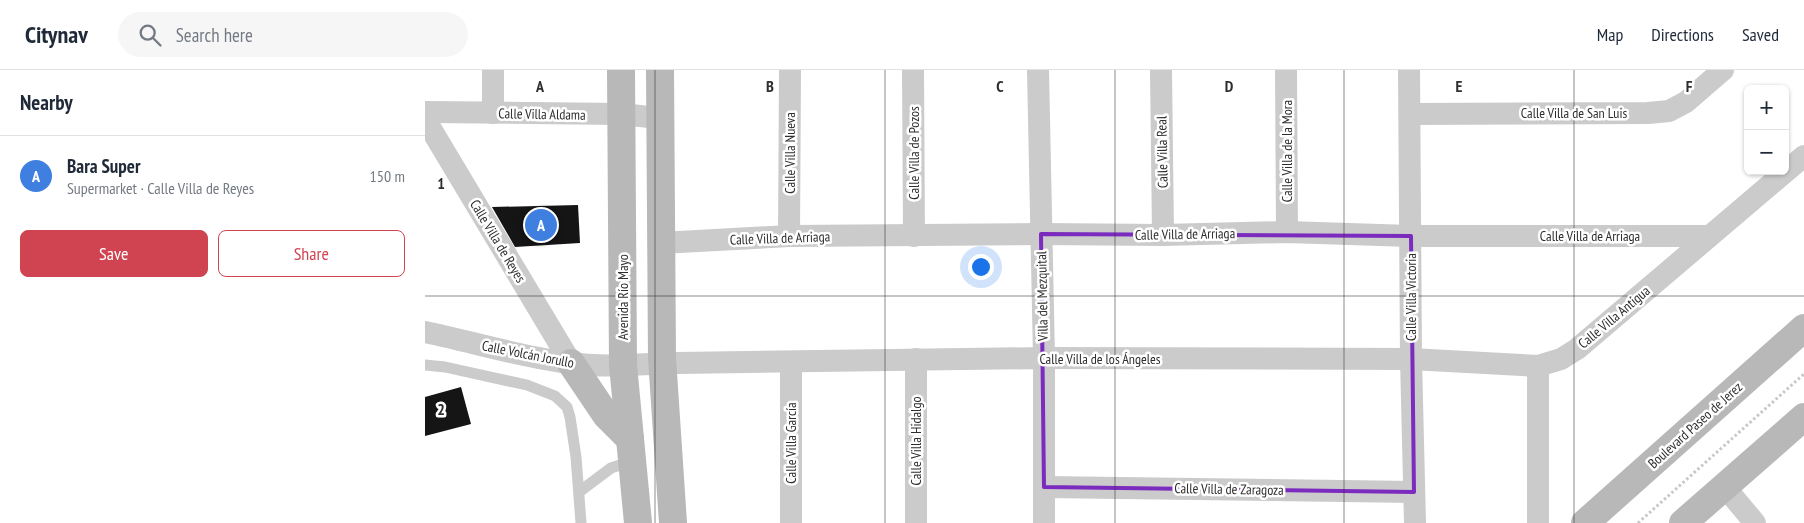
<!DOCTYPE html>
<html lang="en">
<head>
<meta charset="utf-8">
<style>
  body { margin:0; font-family:"PT Sans Narrow",sans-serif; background:#f6f6f7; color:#1f2937 }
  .controls { position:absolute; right:15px; top:15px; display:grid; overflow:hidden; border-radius:8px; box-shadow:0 1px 4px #0004 }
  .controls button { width:45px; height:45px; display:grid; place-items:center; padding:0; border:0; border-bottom:1px solid #e0e1e3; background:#fff; color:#1f2937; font:25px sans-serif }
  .you { position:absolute; left:555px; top:196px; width:18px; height:18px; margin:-12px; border:4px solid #fff; border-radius:50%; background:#1a73e8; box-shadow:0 0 0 8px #1a73e833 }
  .badge { display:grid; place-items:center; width:32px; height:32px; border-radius:50%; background:#d04451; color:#fff; font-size:16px; font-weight:700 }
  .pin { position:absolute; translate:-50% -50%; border:2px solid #fff; box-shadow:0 1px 5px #0006 }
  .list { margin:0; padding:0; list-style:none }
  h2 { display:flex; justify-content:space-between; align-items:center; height:65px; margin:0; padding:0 20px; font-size:21px }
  h2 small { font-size:16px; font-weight:400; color:#747a83 }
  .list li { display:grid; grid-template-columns:32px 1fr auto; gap:15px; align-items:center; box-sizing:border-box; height:80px; padding:0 20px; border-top:1px solid #e0e1e3 }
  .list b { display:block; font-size:19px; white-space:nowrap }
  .list p { margin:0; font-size:16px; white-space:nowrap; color:#747a83 }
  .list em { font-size:16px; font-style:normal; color:#747a83 }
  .actions { display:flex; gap:10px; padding:15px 20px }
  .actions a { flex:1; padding:11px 0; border:1px solid #d04451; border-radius:8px; text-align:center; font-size:18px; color:#d04451 }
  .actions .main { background:#d04451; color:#fff }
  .icon { flex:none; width:28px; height:28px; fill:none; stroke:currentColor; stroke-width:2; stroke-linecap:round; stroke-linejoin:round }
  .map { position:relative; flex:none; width:1379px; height:453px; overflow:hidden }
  header { display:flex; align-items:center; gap:30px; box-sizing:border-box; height:70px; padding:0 25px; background:#fff; border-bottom:1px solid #e0e1e3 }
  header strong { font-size:24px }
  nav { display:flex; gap:28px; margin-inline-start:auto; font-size:18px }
  .search { width:350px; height:45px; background:#f6f6f7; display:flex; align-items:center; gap:12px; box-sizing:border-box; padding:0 18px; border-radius:28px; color:#747a83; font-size:19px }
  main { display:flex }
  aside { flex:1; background:#fff }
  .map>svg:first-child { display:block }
  .building { fill:#151515 }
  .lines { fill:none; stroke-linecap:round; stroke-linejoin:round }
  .path { stroke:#c8c8c8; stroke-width:3; stroke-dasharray:2.5 2.5; stroke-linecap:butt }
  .lane { stroke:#cbcbcb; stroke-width:11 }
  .street { stroke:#cbcbcb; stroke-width:22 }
  .secondary { stroke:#b8b8b8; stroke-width:28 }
  .marked { fill:none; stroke:#7b2cbf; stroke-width:4; stroke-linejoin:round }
  .grid { fill:none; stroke:#2e2e2e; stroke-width:1; stroke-opacity:0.55 }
  .labels { text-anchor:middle; stroke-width:5; stroke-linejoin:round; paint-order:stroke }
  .street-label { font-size:14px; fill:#2e2e2e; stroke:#fff }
  .grid-label { font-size:16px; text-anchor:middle; font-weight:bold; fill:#2e2e2e; stroke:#fff; stroke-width:5; stroke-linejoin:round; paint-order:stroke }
</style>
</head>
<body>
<header>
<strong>Citynav</strong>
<div class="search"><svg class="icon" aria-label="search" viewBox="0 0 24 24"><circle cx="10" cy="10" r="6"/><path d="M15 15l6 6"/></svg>Search here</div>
<nav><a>Map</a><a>Directions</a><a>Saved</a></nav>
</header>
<main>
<aside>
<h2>Nearby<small></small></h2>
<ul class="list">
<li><span class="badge" style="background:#3f7fe0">A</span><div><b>Bara Super</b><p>Supermarket · Calle Villa de Reyes</p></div><em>150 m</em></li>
</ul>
<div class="actions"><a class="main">Save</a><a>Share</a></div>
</aside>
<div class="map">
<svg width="1379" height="453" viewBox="0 0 1379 453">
  <rect width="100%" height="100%" fill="#fff"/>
  <g class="building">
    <path d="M153,135L155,173L90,177L67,137Z"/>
    <path d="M36,317L46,354L0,366V327Z"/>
  </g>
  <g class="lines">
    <path class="path" d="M1213,453L1379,304"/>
    <g class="lane">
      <path d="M0,295L20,297L102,315L130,326L142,337L145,347L151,387L156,453"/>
      <path d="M154,422L186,398L207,391"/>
    </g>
    <g class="street">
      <path d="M488,0L489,166"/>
      <path d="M613,0L619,288V453"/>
      <path d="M736,0L738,165"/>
      <path d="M861,0L862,162"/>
      <path d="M984,0L986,289L990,453"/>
      <path d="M0,42L196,44L234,48"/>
      <path d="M68,43V0"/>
      <path d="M985,44L1223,43L1244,41L1261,32L1298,0"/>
      <path d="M0,49L146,293"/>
      <path d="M364,166L365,0"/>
      <path d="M236,173L364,166L616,164L738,165L862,162L986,166H1284"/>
      <path d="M0,262C48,272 96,287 145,293C180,298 217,294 252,293L619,288L986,289L1113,296L1136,289L1152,279L1379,86"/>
      <path d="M491,289V453"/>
      <path d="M366,292V453"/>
      <path d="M1299,416L1330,453"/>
      <path d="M619,417L989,422"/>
      <path d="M1113,453V296"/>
    </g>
    <g class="secondary">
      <path d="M196,0L198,295L213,453"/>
      <path d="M235,0L237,288L248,453"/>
      <path d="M146,293L181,345L205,369"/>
      <path d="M1160,453L1379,258"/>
      <path d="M1258,453L1379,347"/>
    </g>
  </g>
  <path class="marked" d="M616,164L986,166L989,422L619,417Z"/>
  <path class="grid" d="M230,0V453M460,0V453M690,0V453M919,0V453M1149,0V453M0,226H1379"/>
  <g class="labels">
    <g class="street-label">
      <text x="1149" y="48">Calle Villa de San Luis</text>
      <text transform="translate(117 44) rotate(1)" y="5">Calle Villa Aldama</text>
      <text transform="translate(862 81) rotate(-90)" y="5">Calle Villa de la Mora</text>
      <text transform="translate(737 82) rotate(-91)" y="5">Calle Villa Real</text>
      <text transform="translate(365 83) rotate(-90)" y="5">Calle Villa Nueva</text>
      <text transform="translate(489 83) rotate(-90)" y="5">Calle Villa de Pozos</text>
      <text transform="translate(760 164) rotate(-1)" y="5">Calle Villa de Arriaga</text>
      <text x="1165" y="171">Calle Villa de Arriaga</text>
      <text transform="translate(355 168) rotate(-2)" y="5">Calle Villa de Arriaga</text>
      <text transform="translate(73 171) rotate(59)" y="5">Calle Villa de Reyes</text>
      <text transform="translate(617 226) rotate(-91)" y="5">Villa del Mezquital</text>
      <text transform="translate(198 227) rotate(-90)" y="5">Avenida Río Mayo</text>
      <text transform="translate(986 227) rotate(-90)" y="5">Calle Villa Victoria</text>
      <text transform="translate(1189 247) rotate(-40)" y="5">Calle Villa Antigua</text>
      <text transform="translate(103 284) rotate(11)" y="5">Calle Volcán Jorullo</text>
      <text x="675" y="294">Calle Villa de los Ángeles</text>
      <text transform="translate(1270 355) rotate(-42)" y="5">Boulevard Paseo de Jerez</text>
      <text transform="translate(491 371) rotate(-90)" y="5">Calle Villa Hidalgo</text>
      <text transform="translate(366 373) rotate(-90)" y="5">Calle Villa García</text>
      <text transform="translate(804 419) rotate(1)" y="5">Calle Villa de Zaragoza</text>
    </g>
  </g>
  <g class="grid-label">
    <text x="115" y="22">A</text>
    <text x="345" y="22">B</text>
    <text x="575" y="22">C</text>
    <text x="804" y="22">D</text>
    <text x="1034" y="22">E</text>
    <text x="1264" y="22">F</text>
    <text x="16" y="119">1</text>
    <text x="16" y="345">2</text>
  </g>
</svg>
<div class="controls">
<button>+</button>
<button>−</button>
</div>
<div class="you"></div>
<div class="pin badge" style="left:116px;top:155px;background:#3f7fe0">A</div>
</div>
</main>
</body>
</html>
